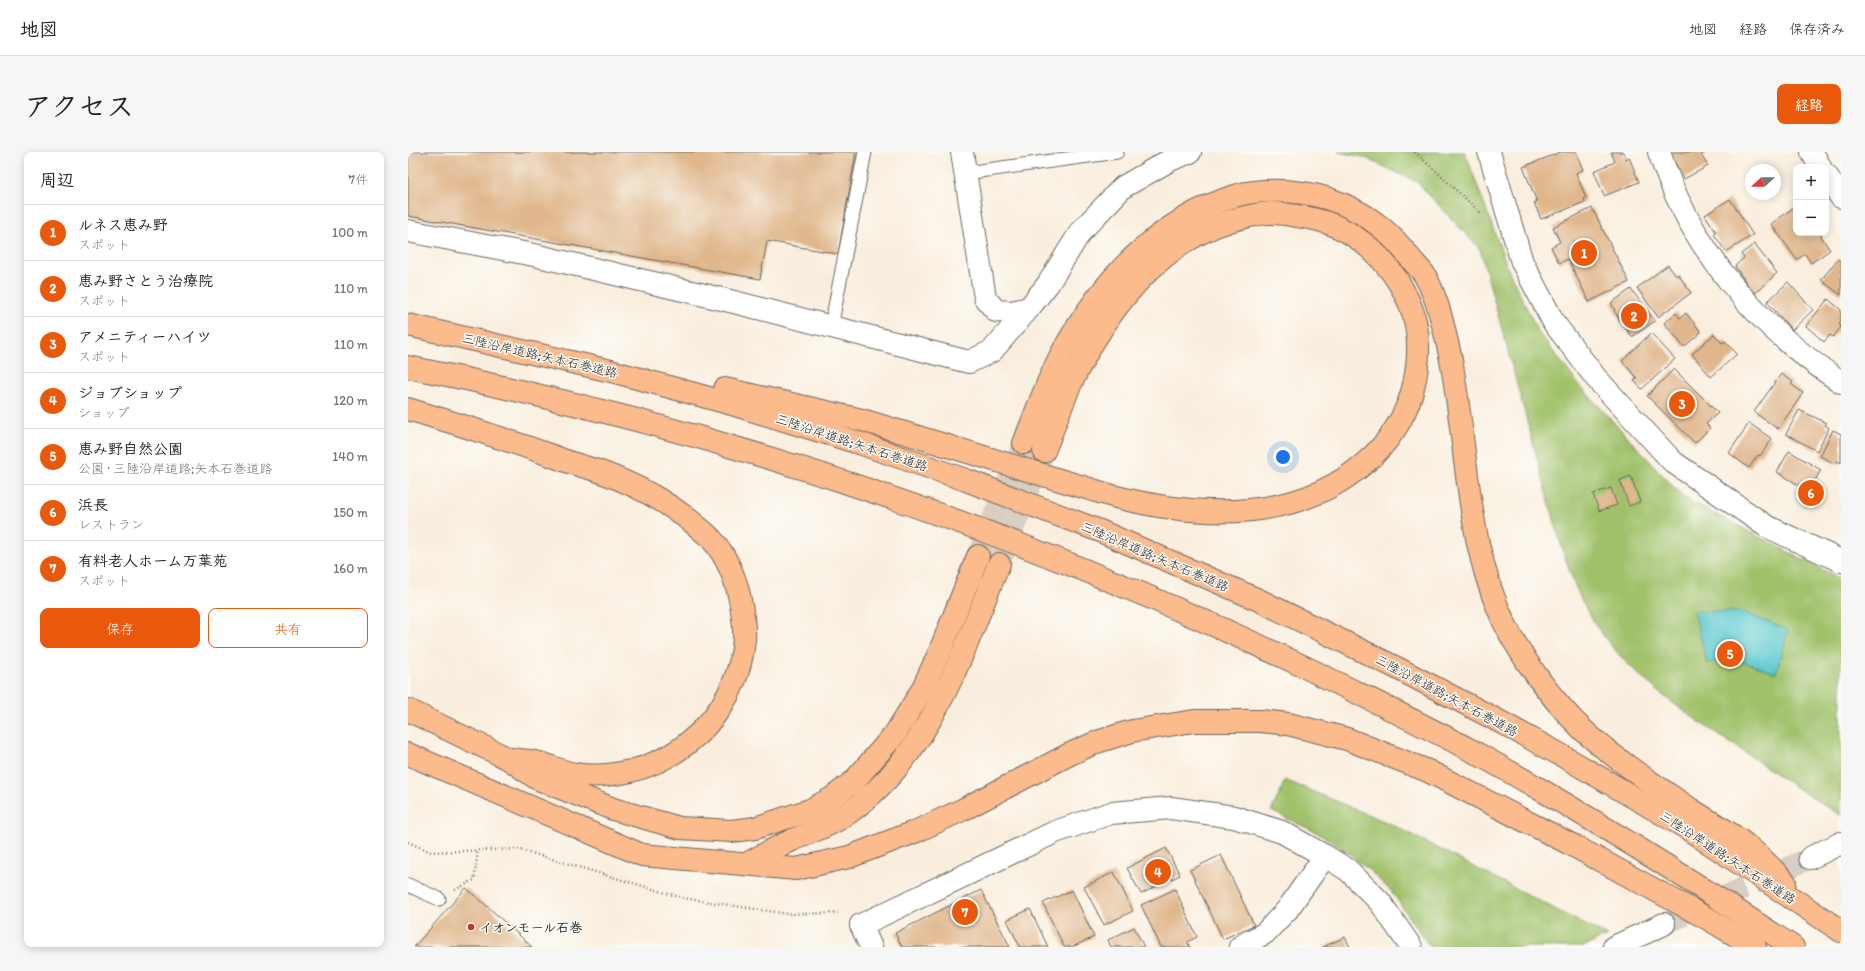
<!DOCTYPE html>
<html lang="ja">
<head>
<meta charset="utf-8">
<style>
  body { margin:0; font-family:Itim,"Klee One",sans-serif; background:#f6f6f6; color:#222 }
  .controls { position:absolute; right:12px; top:12px; display:grid; overflow:hidden; border-radius:8px; box-shadow:0 2px 10px #0003 }
  .controls button { width:36px; height:36px; display:grid; place-items:center; padding:0; border:0; border-bottom:1px solid #e0e0e0; background:#fff; color:#222; font:20px sans-serif }
  .compass { position:absolute; left:1337px; top:12px; width:36px; height:36px; border-radius:50%; background:#fff; box-shadow:0 2px 10px #0003; rotate:249deg }
  .you { position:absolute; left:875px; top:305px; width:14px; height:14px; margin:-10px; border:3px solid #fff; border-radius:50%; background:#1a73e8; box-shadow:0 0 0 6px #1a73e833 }
  .badge { display:grid; place-items:center; width:26px; height:26px; border-radius:50%; background:#ea580c; color:#fff; font-size:13px; font-weight:700 }
  .pin { position:absolute; translate:-50% -50%; border:2px solid #fff; box-shadow:0 1px 4px #0006 }
  .list { margin:0; padding:0; list-style:none }
  h2 { display:flex; justify-content:space-between; align-items:center; height:52px; margin:0; padding:0 16px; font-size:17px }
  h2 small { font-size:13px; font-weight:400; color:#767676 }
  .list li { display:grid; grid-template-columns:26px 1fr auto; gap:12px; align-items:center; box-sizing:border-box; height:56px; padding:0 16px; border-top:1px solid #e0e0e0 }
  .list b { display:block; font-size:15px; white-space:nowrap }
  .list p { margin:0; font-size:13px; white-space:nowrap; color:#767676 }
  .list em { font-size:13px; font-style:normal; color:#767676 }
  .actions { display:flex; gap:8px; padding:12px 16px }
  .actions a { flex:1; padding:9px 0; border:1px solid #ea580c; border-radius:8px; text-align:center; font-size:14px; color:#ea580c }
  .actions .main { background:#ea580c; color:#fff }
  .map { position:relative; flex:none; width:1433px; height:795px; overflow:hidden; border-radius:8px }
  header { display:flex; align-items:center; gap:24px; box-sizing:border-box; height:56px; padding:0 20px; background:#fff; border-bottom:1px solid #e0e0e0 }
  header strong { font-size:19px }
  nav { display:flex; gap:22px; margin-inline-start:auto; font-size:14px }
  .intro { display:flex; align-items:center; justify-content:space-between; box-sizing:border-box; height:96px; padding:0 24px }
  h1 { margin:0; font-size:28px }
  .button { padding:10px 18px; border-radius:8px; background:#ea580c; color:#fff; font-size:14px; font-weight:700 }
  main { display:flex; gap:24px; padding:0 24px }
  aside { flex:1; background:#fff; border-radius:8px; box-shadow:0 2px 10px #0003 }
  .map>svg:first-child { display:block }
  .green { fill:#a0c16a; stroke:#5e6e43 }
  .water { fill:#5ac8ce; stroke:#3b7275 }
  .building { fill:#e0b78d }
  .lines { fill:none; stroke-linecap:round; stroke-linejoin:round }
  .minor-tunnel { stroke:#d8cec1; stroke-width:22; stroke-dasharray:22 11; stroke-linecap:butt }
  .motorway-tunnel { stroke:#d8cec1; stroke-width:22; stroke-dasharray:22 11; stroke-linecap:butt }
  .service-casing { stroke:#696660; stroke-width:15 }
  .minor-casing { stroke:#696660; stroke-width:24 }
  .tertiary-casing { stroke:#696660; stroke-width:24 }
  .motorway-casing { stroke:#696660; stroke-width:24 }
  .path { stroke:#696660; stroke-width:2.5; stroke-dasharray:1 3; stroke-linecap:butt }
  .service { stroke:#fff; stroke-width:13 }
  .minor { stroke:#fff; stroke-width:22 }
  .tertiary { stroke:#fff; stroke-width:22 }
  .motorway { stroke:#fbbb8c; stroke-width:22 }
  .poi-dot { fill:#c8321e; stroke:#fdfcf7; stroke-width:1.5 }
  .labels { text-anchor:middle; stroke-width:3; stroke-linejoin:round; paint-order:stroke }
  .street-label { font-size:13px; fill:#1c1c1c; stroke:#fdfcf7 }
  .poi-label { font-size:13px; font-weight:bold; fill:#1c1c1c; stroke:#fdfcf7; text-anchor:start }
</style>
</head>
<body>
<header>
<strong>地図</strong>
<nav><a>地図</a><a>経路</a><a>保存済み</a></nav>
</header>
<div class="intro"><h1>アクセス</h1><a class="button">経路</a></div>
<main>
<aside>
<h2>周辺<small>7件</small></h2>
<ul class="list">
<li><span class="badge">1</span><div><b>ルネス恵み野</b><p>スポット</p></div><em>100 m</em></li>
<li><span class="badge">2</span><div><b>恵み野さとう治療院</b><p>スポット</p></div><em>110 m</em></li>
<li><span class="badge">3</span><div><b>アメニティーハイツ</b><p>スポット</p></div><em>110 m</em></li>
<li><span class="badge">4</span><div><b>ジョブショップ</b><p>ショップ</p></div><em>120 m</em></li>
<li><span class="badge">5</span><div><b>恵み野自然公園</b><p>公園 · 三陸沿岸道路;矢本石巻道路</p></div><em>140 m</em></li>
<li><span class="badge">6</span><div><b>浜長</b><p>レストラン</p></div><em>150 m</em></li>
<li><span class="badge">7</span><div><b>有料老人ホーム万葉苑</b><p>スポット</p></div><em>160 m</em></li>
</ul>
<div class="actions"><a class="main">保存</a><a>共有</a></div>
</aside>
<div class="map">
<svg width="1433" height="795" viewBox="0 0 1433 795">
  <rect width="100%" height="100%" fill="#fdfcf7"/>
  <filter id="ink" filterUnits="userSpaceOnUse"><feTurbulence type="fractalNoise" baseFrequency=".025" numOctaves="2"/><feDisplacementMap in="SourceGraphic" scale="8" xChannelSelector="R" yChannelSelector="G"/><feConvolveMatrix kernelMatrix="1 2 1 2 8 2 1 2 1" color-interpolation-filters="sRGB"/></filter>
  <filter id="wash" filterUnits="userSpaceOnUse"><feTurbulence type="fractalNoise" baseFrequency=".012" numOctaves="4" result="noise"/><feDisplacementMap in="SourceGraphic" scale="16" xChannelSelector="R" yChannelSelector="G"/><feGaussianBlur stdDeviation="0.9" result="paint"/><feColorMatrix in="noise" values="0 0 0 0 0 0 0 0 0 0 0 0 0 0 0 0 0 1.4 0 .05"/><feComposite in="paint" operator="in"/></filter>
  <g filter="url(#wash)">
    <rect width="100%" height="100%" fill="#f9eede"/>
    <g class="green">
      <path d="M930,0H1057L1100,117L1130,180L1172,234L1276,346L1433,427V663C1402,646 1373,625 1344,605C1286,567 1216,523 1181,462C1167,438 1159,412 1151,386L1072,97L1009,30L955,5Z"/>
      <path d="M877,628L983,672L1199,784L1175,795H1022L984,740L961,718L939,700L908,680L863,659L871,643Z"/>
    </g>
    <path class="water" d="M1286,459L1334,460L1380,478L1368,521L1330,508L1299,511Z"/>
    <g id="blocks">
      <g class="building">
        <path d="M0,0H448L430,102L359,89L352,127L0,64Z"/>
        <path d="M1153,0H1168L1175,18L1168,21L1178,46H1176L1177,50L1133,67L1126,51L1129,50L1115,15Z"/>
        <path d="M1203,0H1216L1218,7L1221,5L1231,30L1196,44L1186,19L1207,10Z"/>
        <path d="M1261,0H1299L1293,3L1300,14L1276,27Z"/>
        <path d="M1322,47L1345,83L1318,100L1306,82L1308,80L1297,63Z"/>
        <path d="M1388,54V81H1411L1422,98L1403,111L1397,102L1389,108L1363,72Z"/>
        <path d="M1184,56L1221,130L1181,150L1160,107L1151,111L1143,95L1152,90L1145,75Z"/>
        <path d="M1346,92L1369,121L1346,142L1327,114L1336,106L1333,102Z"/>
        <path d="M1430,107L1433,110V143L1413,128Z"/>
        <path d="M1260,113L1268,124L1270,122L1283,141L1250,165L1229,136Z"/>
        <path d="M1380,130L1405,158L1384,178L1359,150Z"/>
        <path d="M1223,137L1247,169L1224,185L1206,159L1207,158L1203,151Z"/>
        <path d="M1420,147L1433,158V169L1431,172L1433,175L1425,185L1422,183L1416,190L1398,174Z"/>
        <path d="M1268,161L1272,166L1278,161L1293,180L1276,195L1256,171Z"/>
        <path d="M1243,181L1267,207L1234,237L1226,229L1229,226L1214,209Z"/>
        <path d="M1306,182L1314,191L1317,189L1329,202L1303,225L1284,202Z"/>
        <path d="M1266,217L1310,261L1298,272L1302,276L1287,291L1239,244Z"/>
        <path d="M1373,222L1385,230L1383,232L1395,241L1370,277L1346,260Z"/>
        <path d="M1391,258L1419,271L1417,273L1421,276L1409,299L1378,282Z"/>
        <path d="M1341,271L1364,287L1352,304L1350,303L1341,316L1321,301Z"/>
        <path d="M1425,278L1433,282V311L1429,309L1428,312L1412,304Z"/>
        <path d="M1381,299L1413,318L1401,339L1369,320Z"/>
        <path d="M1223,324L1232,350L1221,354L1212,328Z"/>
        <path d="M1203,336L1209,353L1191,359L1185,342Z"/>
        <path d="M758,696L772,723L733,742L719,716Z"/>
        <path d="M813,703L846,773L815,787L782,718Z"/>
        <path d="M706,720L725,759L696,773L676,735Z"/>
        <path d="M58,736L79,754L124,795H6Z"/>
        <path d="M767,737L789,785L779,790L782,795H753L733,753Z"/>
        <path d="M573,738L602,795H494L487,781Z"/>
        <path d="M664,738L686,785L664,795H656L635,751Z"/>
        <path d="M622,757L640,795H612L599,768Z"/>
        <path d="M726,775L736,795H703L700,788Z"/>
        <path d="M937,785L942,795H915Z"/>
      </g>
    </g>
  </g>
  <g filter="url(#ink)">
    <use href="#blocks" fill-opacity="0" stroke="#696660" stroke-width="1"/>
    <g class="lines">
      <path class="minor-tunnel" d="M1256,772L1402,706"/>
      <g class="motorway-tunnel">
        <path d="M570,404L616,291"/>
        <path d="M591,412L636,299"/>
      </g>
      <g class="service-casing">
        <g id="service">
          <path d="M557,21L709,0"/>
          <path d="M423,175L457,0"/>
          <path d="M0,733L31,747"/>
        </g>
      </g>
      <g class="minor-casing">
        <g id="minor">
          <path d="M554,0L577,146L588,159L604,160L621,156L640,132L673,79L715,35L762,8L782,0"/>
          <path d="M1251,0C1283,97 1349,175 1433,230"/>
          <path d="M1404,0L1412,15"/>
          <path d="M1418,23L1433,45"/>
          <path d="M0,79L126,103L322,149L561,210L584,199L621,156"/>
          <path d="M1402,706L1433,691"/>
          <path d="M453,773L463,795"/>
          <path d="M832,795L857,781L879,758L917,704"/>
          <path d="M1206,795L1256,772"/>
        </g>
      </g>
      <g class="tertiary-casing">
        <g id="tertiary">
          <path d="M1081,0L1114,110L1146,171L1188,226L1265,310L1358,374L1433,409"/>
          <path d="M453,773L647,680L703,661L763,656L826,665L874,680L917,704L940,718L972,750L1003,795"/>
        </g>
      </g>
      <g class="motorway-casing">
        <g id="motorway">
          <path d="M0,173L203,219L327,253L454,292L558,328L692,379L853,449L989,516L1085,566L1153,603L1280,677L1433,779"/>
          <path d="M0,215C313,277 617,381 905,519C959,546 1014,572 1068,601C1177,661 1281,727 1385,795"/>
          <path d="M317,237L454,268L708,345C792,366 888,371 957,311C979,292 996,268 1004,240C1012,210 1013,178 1001,150C983,109 946,74 901,66C889,64 876,61 863,61C851,61 837,65 825,68C749,90 699,159 665,227C654,250 646,275 636,299"/>
          <path d="M0,257C51,272 100,288 150,306C164,312 179,315 193,320C231,334 267,354 297,381C314,395 326,421 331,443C334,457 337,473 336,488C330,551 285,603 223,619C205,623 185,625 167,622C155,620 143,614 131,611C122,608 111,608 101,607"/>
          <path d="M616,291C628,261 639,229 654,201C693,129 750,67 830,43C860,35 904,39 932,51C963,64 983,81 1003,107C1007,112 1012,117 1016,122C1030,146 1036,177 1042,203C1061,298 1056,402 1106,489C1125,521 1147,551 1174,577C1207,608 1247,633 1284,658C1302,670 1323,680 1339,694C1353,704 1365,718 1377,730"/>
          <path d="M0,558L101,607L128,626L205,657L272,676L324,679L347,676L402,658L424,646L446,629L487,582L514,538L532,499L570,404"/>
          <path d="M0,602L234,703L388,717L441,705L509,679L556,657L662,602L689,590L724,579L786,569H853L880,572L939,587L1020,619L1166,694L1302,768L1347,795"/>
          <path d="M338,712C352,705 365,697 378,691C398,681 421,675 439,662C523,604 554,501 591,412"/>
        </g>
      </g>
      <g class="path">
        <path d="M1007,0L1074,62"/>
        <path d="M0,690L23,700L110,697L275,746L380,762L430,761"/>
        <path d="M47,738L66,728L70,698"/>
      </g>
      <use href="#service" class="service"/>
      <use href="#minor" class="minor"/>
      <use href="#tertiary" class="tertiary"/>
      <use href="#motorway" class="motorway"/>
    </g>
  </g>
  <circle class="poi-dot" cx="63" cy="775" r="4"/>
  <g class="labels">
    <g class="street-label">
      <text transform="translate(132 203) rotate(13)" y="5">三陸沿岸道路;矢本石巻道路</text>
      <text transform="translate(444 290) rotate(18)" y="5">三陸沿岸道路;矢本石巻道路</text>
      <text transform="translate(747 404) rotate(23)" y="5">三陸沿岸道路;矢本石巻道路</text>
      <text transform="translate(1039 543) rotate(28)" y="5">三陸沿岸道路;矢本石巻道路</text>
      <text transform="translate(1320 705) rotate(33)" y="5">三陸沿岸道路;矢本石巻道路</text>
    </g>
    <g class="poi-label">
      <text x="71" y="780">イオンモール石巻</text>
    </g>
  </g>
</svg>
<div class="controls">
<button>+</button>
<button>−</button>
</div>
<svg class="compass" viewBox="-18 -18 36 36"><path d="M0-13l5 13h-10z" fill="#e53935"/><path d="M0 13l5-13h-10z" fill="#767676"/></svg>
<div class="you"></div>
<div class="pin badge" style="left:1176px;top:101px">1</div>
<div class="pin badge" style="left:1226px;top:164px">2</div>
<div class="pin badge" style="left:1274px;top:252px">3</div>
<div class="pin badge" style="left:750px;top:720px">4</div>
<div class="pin badge" style="left:1322px;top:502px">5</div>
<div class="pin badge" style="left:1403px;top:341px">6</div>
<div class="pin badge" style="left:557px;top:760px">7</div>
</div>
</main>
</body>
</html>
